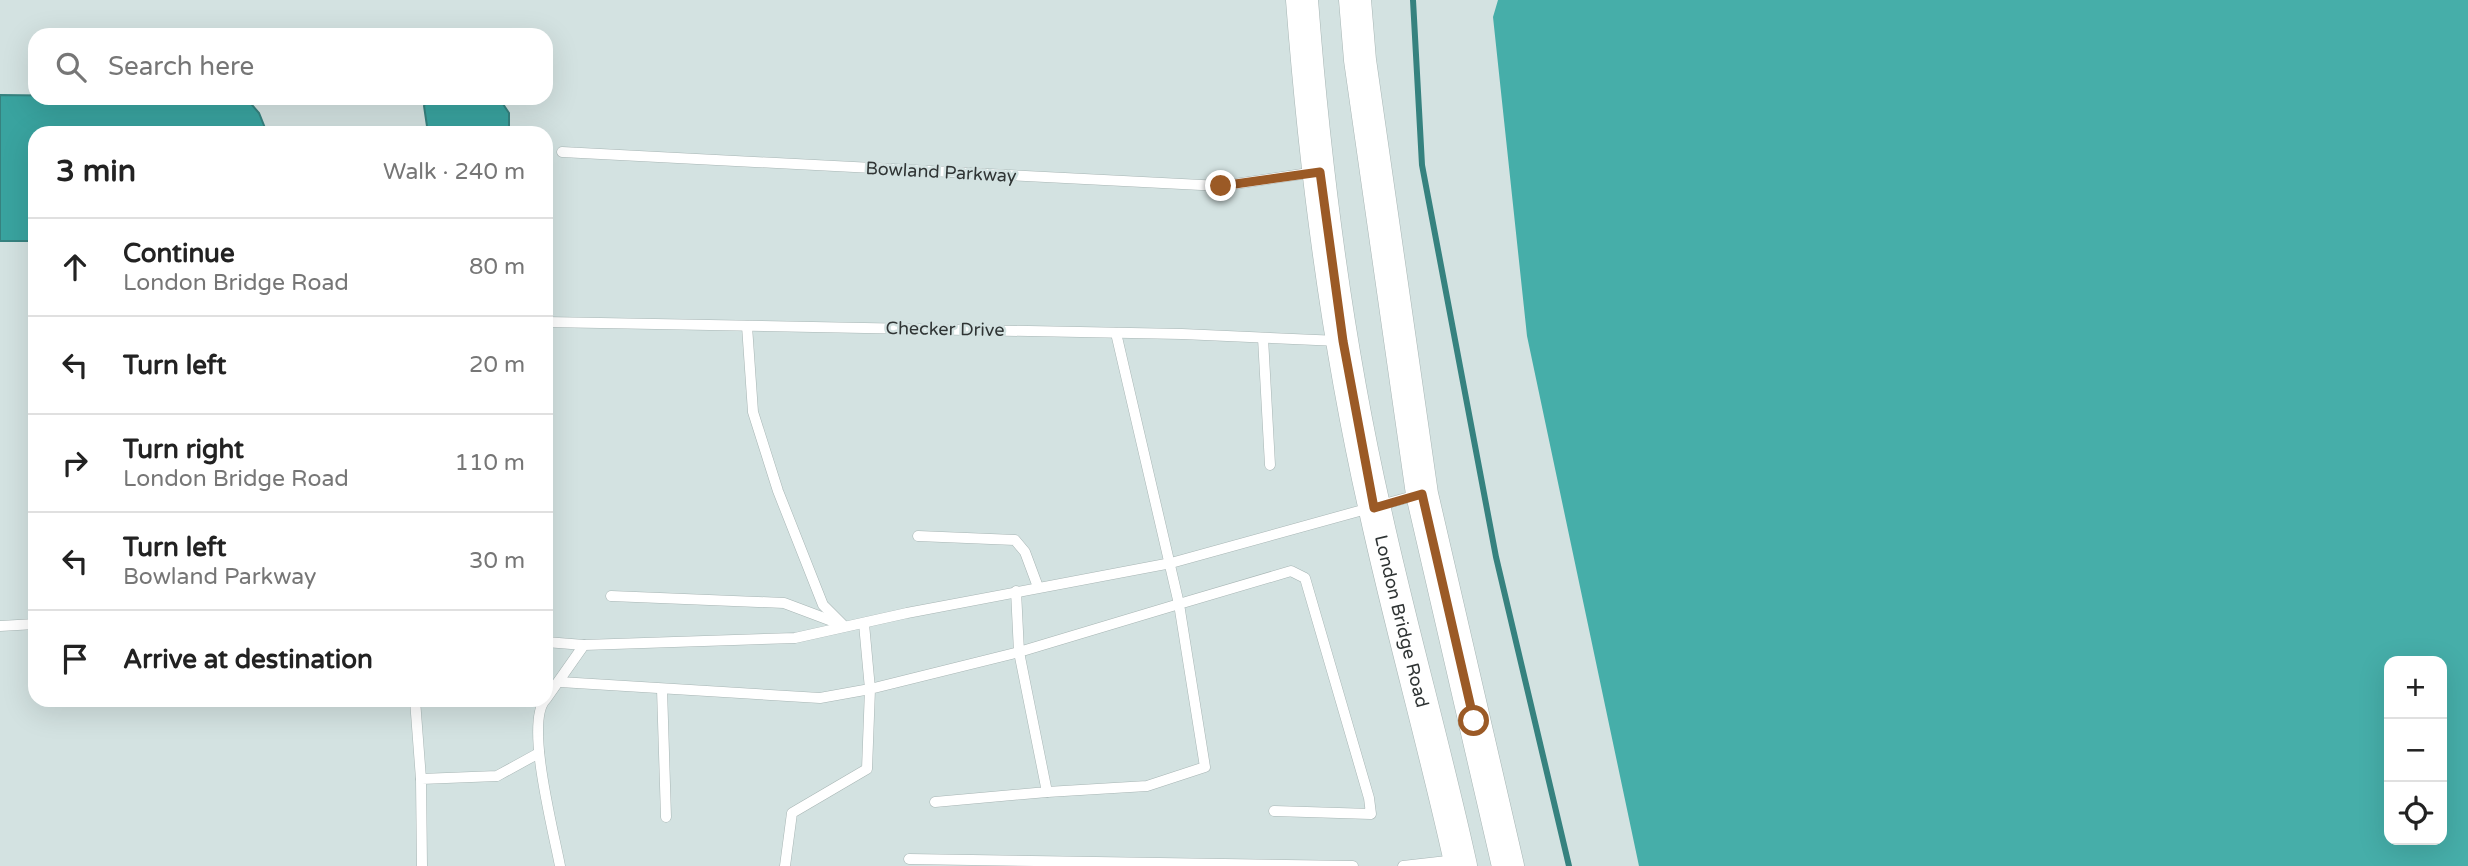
<!DOCTYPE html>
<html lang="en">
<head>
<meta charset="utf-8">
<style>
  body { margin:0; font-family:"Varela Round",sans-serif; background:#f6f6f6; color:#222 }
  .controls { position:absolute; right:21px; bottom:21px; display:grid; overflow:hidden; border-radius:14px; box-shadow:0 7px 28px #0002 }
  .controls button { width:63px; height:63px; display:grid; place-items:center; padding:0; border:0; border-bottom:2px solid #e0e0e0; background:#fff; color:#222; font:35px sans-serif }
  .stop { position:absolute; width:21px; height:21px; margin:-16px; border:5px solid #9b5a26; border-radius:50%; background:#fff }
  .stop.end { background:#9b5a26; border-color:#fff; box-shadow:0 2px 7px #0008 }
  .list { margin:0; padding:0; list-style:none }
  h2 { display:flex; justify-content:space-between; align-items:center; height:91px; margin:0; padding:0 28px; font-size:30px }
  h2 small { font-size:23px; font-weight:400; color:#767676 }
  .list li { display:grid; grid-template-columns:46px 1fr auto; gap:21px; align-items:center; box-sizing:border-box; height:98px; padding:0 28px; border-top:2px solid #e0e0e0 }
  .list b { display:block; font-size:26px; white-space:nowrap }
  .list p { margin:0; font-size:23px; white-space:nowrap; color:#767676 }
  .list em { font-size:23px; font-style:normal; color:#767676 }
  .icon { flex:none; width:38px; height:38px; fill:none; stroke:currentColor; stroke-width:2; stroke-linecap:round; stroke-linejoin:round }
  .map { position:relative; flex:none; width:2468px; height:866px; overflow:hidden }
  .search { position:absolute; background:#fff; box-shadow:0 7px 28px #0002; left:28px; top:28px; width:525px; height:77px; display:flex; align-items:center; gap:18px; box-sizing:border-box; padding:0 24px; border-radius:21px; color:#767676; font-size:26px }
  .panel { position:absolute; background:#fff; box-shadow:0 7px 28px #0002; left:28px; top:126px; width:525px; height:581px; border-radius:21px }
  .map>svg:first-child { display:block }
  .forest { fill:#46aea9; fill-rule:evenodd }
  .water { fill:#39a39f; stroke:#36827f; stroke-width:2 }
  .lines { fill:none; stroke-linecap:round; stroke-linejoin:round }
  .stream { stroke:#36827f; stroke-width:6 }
  .service-casing { stroke:#a7b5b4; stroke-width:11 }
  .primary-casing { stroke:#a7b5b4; stroke-width:33 }
  .service { stroke:#fff; stroke-width:10 }
  .primary { stroke:#fff; stroke-width:32 }
  .route { stroke:#9b5a26; stroke-width:9 }
  .labels { text-anchor:middle; stroke-width:5; stroke-linejoin:round; paint-order:stroke }
  .street-label { font-size:18px; fill:#2f3434; stroke:#d3e2e1 }
</style>
</head>
<body>
<div class="map">
<svg width="2468" height="866" viewBox="0 0 2468 866">
  <rect width="100%" height="100%" fill="#d3e2e1"/>
  <path class="forest" d="M1498,0H2468V866H1639L1527,336L1493,17ZM2389,661H2442V840H2389Z"/>
  <g class="water">
    <path d="M0,95L246,98L259,113L267,133H35V241H0Z"/>
    <path d="M428,98H499L509,113V133H428L424,106Z"/>
  </g>
  <g class="lines">
    <path class="stream" d="M1413,0L1422,165L1496,557L1569,866"/>
    <g class="service-casing">
      <g id="service">
        <path d="M562,152L1221,186L1316,172"/>
        <path d="M546,322L1182,334L1339,341"/>
        <path d="M747,326L753,412L778,491L823,605L844,626"/>
        <path d="M1263,338L1270,465"/>
        <path d="M918,536L1015,540L1025,552L1038,587"/>
        <path d="M1016,591L1019,652L1179,604L1116,333"/>
        <path d="M611,596L784,603L840,624"/>
        <path d="M0,626L35,624"/>
        <path d="M546,642L584,645L795,638L907,613L1171,563L1417,495"/>
        <path d="M560,682L820,698L870,689L864,624"/>
        <path d="M662,689L666,817"/>
        <path d="M546,699L584,645"/>
        <path d="M415,700L421,779"/>
        <path d="M545,700C525,724 554,833 560,866"/>
        <path d="M1047,792L1147,786L1205,767L1179,604L1291,571L1305,578L1369,798L1371,814L1274,811"/>
        <path d="M909,859L1353,866"/>
        <path d="M422,866L421,779L497,776L539,753"/>
        <path d="M785,866L792,813L867,769L870,689L1019,652L1047,792L935,802"/>
        <path d="M1403,866L1456,860"/>
      </g>
    </g>
    <g class="primary-casing">
      <g id="primary">
        <path id="s1" d="M1302,0C1315,170 1337,343 1375,510C1401,629 1435,747 1461,866"/>
        <path d="M1355,0L1360,60L1422,494L1508,866"/>
      </g>
    </g>
    <use href="#service" class="service"/>
    <use href="#primary" class="primary"/>
  </g>
  <g class="lines">
    <path class="route" d="M1221,186L1320,172L1343,341L1374,508L1422,494L1474,721"/>
  </g>
  <g class="labels">
    <g class="street-label">
      <text transform="translate(941 172) rotate(3)" y="6">Bowland Parkway</text>
      <text transform="translate(945 329) rotate(1)" y="6">Checker Drive</text>
      <text dy="6" stroke="none"><textPath href="#s1" startOffset="630">London Bridge Road</textPath></text>
    </g>
  </g>
</svg>
<div class="controls">
<button>+</button>
<button>−</button>
<button><svg class="icon" aria-label="locate" viewBox="0 0 24 24"><circle cx="12" cy="12" r="6"/><path d="M12 2v4M12 18v4M2 12h4M18 12h4"/></svg></button>
</div>
<div class="stop" style="left:1474px;top:721px"></div>
<div class="stop end" style="left:1221px;top:186px"></div>
<div class="search"><svg class="icon" aria-label="search" viewBox="0 0 24 24"><circle cx="10" cy="10" r="6"/><path d="M15 15l6 6"/></svg>Search here</div>
<section class="panel">
<h2>3 min<small>Walk · 240 m</small></h2>
<ul class="list">
<li><svg class="icon" aria-label="ahead" viewBox="0 0 24 24"><path d="M12 20V5M6 11l6-6 6 6"/></svg><div><b>Continue</b><p>London Bridge Road</p></div><em>80 m</em></li>
<li><svg class="icon" aria-label="left" viewBox="0 0 24 24"><path d="M17 20v-9H6M10 6l-5 5 5 5"/></svg><div><b>Turn left</b></div><em>20 m</em></li>
<li><svg class="icon" aria-label="right" viewBox="0 0 24 24"><path d="M7 20v-9h11M14 6l5 5-5 5"/></svg><div><b>Turn right</b><p>London Bridge Road</p></div><em>110 m</em></li>
<li><svg class="icon" aria-label="left" viewBox="0 0 24 24"><path d="M17 20v-9H6M10 6l-5 5 5 5"/></svg><div><b>Turn left</b><p>Bowland Parkway</p></div><em>30 m</em></li>
<li><svg class="icon" aria-label="arrive" viewBox="0 0 24 24"><path d="M6 21V4h12l-3 4 3 4H6"/></svg><div><b>Arrive at destination</b></div></li>
</ul>
</section>
</div>
</body>
</html>
